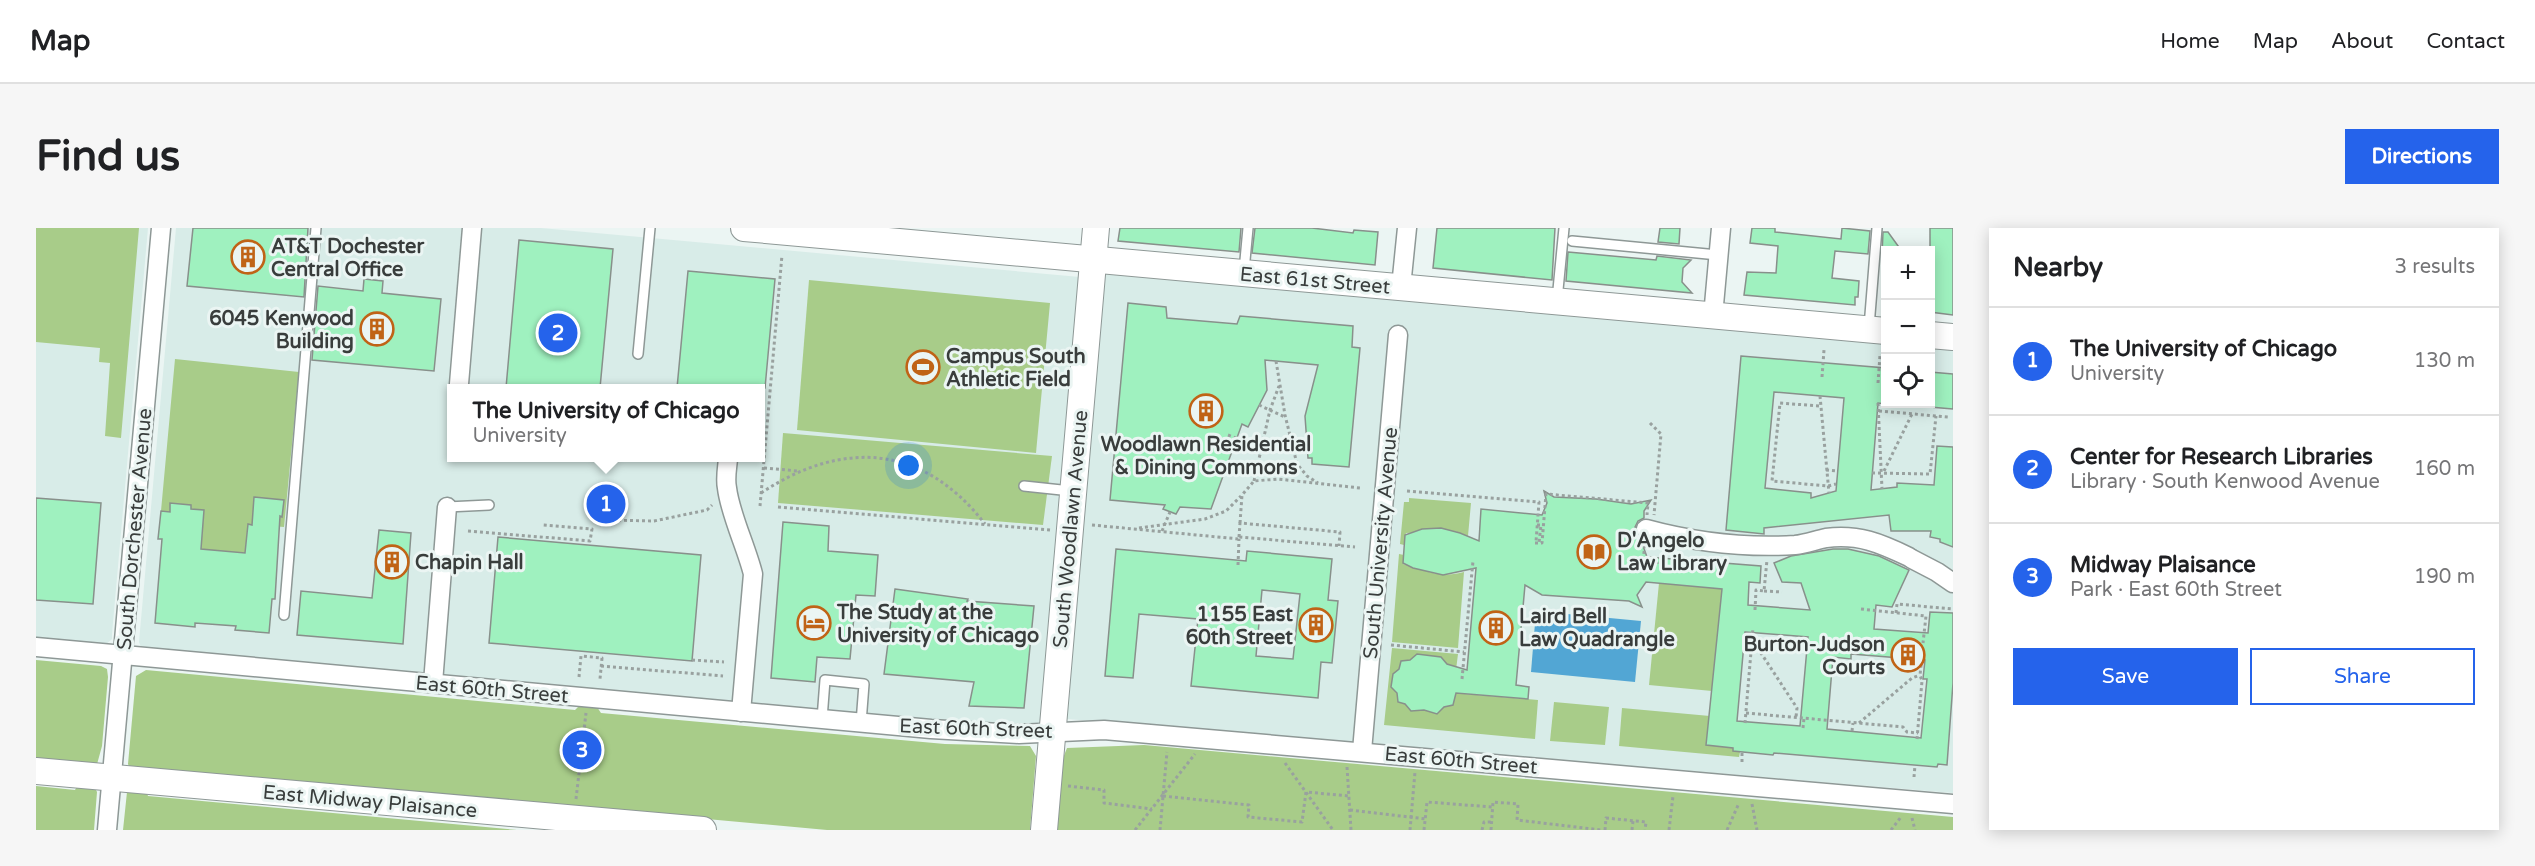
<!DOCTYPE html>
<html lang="en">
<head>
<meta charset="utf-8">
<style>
  body { margin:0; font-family:"Varela Round",sans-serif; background:#f6f6f6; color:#202124 }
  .controls { position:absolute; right:18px; top:18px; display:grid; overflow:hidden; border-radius:0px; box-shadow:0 3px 15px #0003 }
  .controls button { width:54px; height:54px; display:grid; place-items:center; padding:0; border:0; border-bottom:2px solid #e0e0e0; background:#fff; color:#202124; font:30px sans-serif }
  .you { position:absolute; left:873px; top:238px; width:21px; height:21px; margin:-15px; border:4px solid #fff; border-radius:50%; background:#1a73e8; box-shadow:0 0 0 9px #1a73e833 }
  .badge { display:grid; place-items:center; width:39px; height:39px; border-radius:50%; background:#2563eb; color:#fff; font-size:20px; font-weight:700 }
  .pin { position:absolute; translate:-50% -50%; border:3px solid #fff; box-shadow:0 2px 6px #0006 }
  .popup { position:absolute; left:411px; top:156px; width:318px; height:78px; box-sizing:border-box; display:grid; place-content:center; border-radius:0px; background:#fff; filter:drop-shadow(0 2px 4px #0005); font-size:20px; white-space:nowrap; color:#757577 }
  .popup b { font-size:22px; color:#202124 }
  .popup::after { content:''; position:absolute; left:50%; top:100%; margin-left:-12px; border:12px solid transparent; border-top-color:#fff }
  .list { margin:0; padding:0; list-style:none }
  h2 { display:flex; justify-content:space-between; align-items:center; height:78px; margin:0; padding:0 24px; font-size:26px }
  h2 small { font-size:20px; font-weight:400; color:#757577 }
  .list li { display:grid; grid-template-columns:39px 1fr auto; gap:18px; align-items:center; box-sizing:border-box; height:108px; padding:0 24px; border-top:2px solid #e0e0e0 }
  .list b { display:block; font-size:22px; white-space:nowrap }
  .list p { margin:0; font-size:20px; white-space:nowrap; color:#757577 }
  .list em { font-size:20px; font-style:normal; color:#757577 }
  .actions { display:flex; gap:12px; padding:18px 24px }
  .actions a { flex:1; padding:14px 0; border:2px solid #2563eb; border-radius:0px; text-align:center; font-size:21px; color:#2563eb }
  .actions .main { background:#2563eb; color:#fff }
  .icon { flex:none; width:33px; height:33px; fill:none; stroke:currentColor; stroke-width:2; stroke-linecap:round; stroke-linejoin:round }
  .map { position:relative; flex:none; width:1917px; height:602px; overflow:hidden; border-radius:0px }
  header { display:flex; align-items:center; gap:36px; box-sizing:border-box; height:84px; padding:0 30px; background:#fff; border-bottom:2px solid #e0e0e0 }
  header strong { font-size:28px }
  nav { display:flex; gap:33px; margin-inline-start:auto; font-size:21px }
  .intro { display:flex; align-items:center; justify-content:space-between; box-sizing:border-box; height:144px; padding:0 36px }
  h1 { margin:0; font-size:42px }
  .button { padding:15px 27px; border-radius:0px; background:#2563eb; color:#fff; font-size:21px; font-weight:700 }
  main { display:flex; gap:36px; padding:0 36px }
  aside { flex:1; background:#fff; border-radius:0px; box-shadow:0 3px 15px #0003 }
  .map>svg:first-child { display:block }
  .built { fill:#d8ece8; fill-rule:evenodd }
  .green { fill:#a8cc89 }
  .water { fill:#52a6d4 }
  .building { fill:#9ff1bf; stroke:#88908b; stroke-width:1.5; fill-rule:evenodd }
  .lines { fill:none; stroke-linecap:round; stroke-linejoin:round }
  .lane-casing { stroke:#8e9896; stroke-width:12 }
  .street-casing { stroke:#8e9896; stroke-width:21 }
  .secondary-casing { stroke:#8e9896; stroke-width:28 }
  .path { stroke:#99a19f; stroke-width:3; stroke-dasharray:3 3; stroke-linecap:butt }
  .lane { stroke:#fff; stroke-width:9 }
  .street { stroke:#fff; stroke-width:18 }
  .secondary { stroke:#fff; stroke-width:26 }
  .labels { text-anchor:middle; stroke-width:6; stroke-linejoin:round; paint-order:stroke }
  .poi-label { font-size:20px; font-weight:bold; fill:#393d3c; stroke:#ebf5f3; text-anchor:start }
  .street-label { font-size:20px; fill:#393d3c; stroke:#ebf5f3 }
</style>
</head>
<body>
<header>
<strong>Map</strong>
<nav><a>Home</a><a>Map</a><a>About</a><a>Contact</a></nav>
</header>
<div class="intro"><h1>Find us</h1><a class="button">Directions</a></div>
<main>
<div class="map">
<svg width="1917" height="602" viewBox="0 0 1917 602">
  <rect width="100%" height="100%" fill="#ebf5f3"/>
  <g class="built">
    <path d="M0,0H112L76,406V411L69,417L0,411Z"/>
    <path d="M140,0H505L1044,49L1006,502L105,419L103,414ZM416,160H724V230H416Z"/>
    <path d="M1069,46L1849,116L1850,176H1894L1895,120L1917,122V565L1031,491Z"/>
  </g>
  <g class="green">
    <path d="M0,0H103L85,210L69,208L74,135L63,134L64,120L0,114Z"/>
    <path d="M773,52L1014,75L1000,225L761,202Z"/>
    <path d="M139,131L263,144L248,299L212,296L209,325L165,321L168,282L155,281V277L135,275L134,284L125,283Z"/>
    <path d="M747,205L1016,228L1007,297L742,275Z"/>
    <path d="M1373,270L1435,275L1432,308C1405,296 1396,304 1370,305L1368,317L1364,316L1368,274H1373Z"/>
    <path d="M1363,326L1368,327L1367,336C1393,342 1399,351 1428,344L1422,420L1356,414Z"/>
    <path d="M1623,355L1686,361L1676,463L1613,457Z"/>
    <path d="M1356,420L1422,426L1420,442V439L1411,436L1405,429L1381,426L1374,432L1365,433L1363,441L1357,446L1355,459L1361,465L1362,474L1369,476L1375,483L1388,482L1401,486L1424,461L1429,466L1502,472L1499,511L1348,497Z"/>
    <path d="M0,432L65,438L71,441L72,449L66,518L60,540L44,534L0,530Z"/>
    <path d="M110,442L539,482L544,477L561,479L565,485L909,516L994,518L1000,528L994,602H791L112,540L94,541L92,536L100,448Z"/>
    <path d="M1518,474L1573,479L1569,517L1514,513Z"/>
    <path d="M1586,480L1674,488L1670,517L1697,520V523L1704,524L1703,529L1583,518Z"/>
    <path d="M1108,517L1917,589V602H1021L1027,530L1031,520Z"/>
    <path d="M42,556L59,560L61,564L58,602H0V558L39,562Z"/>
    <path d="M95,562L110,563L112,568L481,602H87L91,564Z"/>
  </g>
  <path class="water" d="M1500,383L1605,393L1599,454L1495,444Z"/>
  <g class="building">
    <path d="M157,0H272L268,69L151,58Z"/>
    <path d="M1084,0H1205L1203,24L1082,13Z"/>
    <path d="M1219,0H1276L1317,5L1318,2L1342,4L1339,37L1216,25Z"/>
    <path d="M1401,0H1519L1516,52L1397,40Z"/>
    <path d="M1624,0H1644L1643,16L1622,14Z"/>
    <path d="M1716,0H1739V4L1805,11L1806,0L1834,3L1832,26L1799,23L1796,50L1823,53L1822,69H1819V77L1708,67L1711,44L1740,45L1742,18L1714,15Z"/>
    <path d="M1894,0H1917V87L1894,84Z"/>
    <path d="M1847,4H1852L1865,22H1850V28L1846,27Z"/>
    <path d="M483,12L577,21L564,160H470Z"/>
    <path d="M1532,24L1620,32L1621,28L1655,32L1647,40L1646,54L1656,65L1530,53Z"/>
    <path d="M652,43L739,51L729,160H641Z"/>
    <path d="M328,51L347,53L346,65L405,71L398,143L276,132L282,58L327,63Z"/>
    <path d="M1092,75L1130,79L1131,90L1201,96L1204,88L1317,98L1316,119L1324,120L1313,239L1276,236V230H1272L1269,188L1282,137L1229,132L1231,162L1212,199L1206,196L1175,281L1144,279L1140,286L1127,281L1129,277L1074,272Z"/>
    <path d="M1705,128L1850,140V176L1842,175L1835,262L1861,259V255L1898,257L1901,218L1917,219V319L1904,314V311L1894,309L1895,303H1855L1853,287L1728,300V306L1690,302ZM1738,164L1808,170L1800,263L1775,270V265L1729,260Z"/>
    <path d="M1894,144L1917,146V181L1894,179Z"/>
    <path d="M1508,263L1518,269L1560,271L1595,276L1615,272L1608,283V290L1602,293L1599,299L1602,309L1607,312L1606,315L1611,329L1725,338L1724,355L1713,354L1712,377L1774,382L1765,355L1746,354L1738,335L1755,328L1797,321H1812L1843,328L1873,342L1856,379L1840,377L1838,401L1892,405L1894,384L1917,385V455L1911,537L1902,536L1901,539L1738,525L1737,527L1697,523V520L1670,517L1686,361L1610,354L1601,367L1606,379L1593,373L1506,367L1489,357L1480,457L1493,459L1492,471L1420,465L1417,477L1408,479L1401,486L1388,482L1375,483L1369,476L1362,474L1361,465L1355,459L1357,446L1363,441L1365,433L1374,432L1381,426L1405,429L1411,436L1431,442L1440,340L1407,347L1377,340L1367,335L1369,307L1386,301L1405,300L1424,305L1443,313L1445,281L1506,287L1511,275ZM1709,404L1772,409L1764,498L1701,493ZM1815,426L1889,432L1887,451H1891L1885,510L1791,501L1797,429L1815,431Z"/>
    <path d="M218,269L248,272L246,289L244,288L239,371H236L233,405L199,402L200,398L159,395V399L119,395L126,311H122L125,283L134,284V275L155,277V281L168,282L165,321L209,325L212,296L216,297Z"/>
    <path d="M0,270L65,275L57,376L0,372Z"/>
    <path d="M747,294L793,298L792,323L842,327L839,368L820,367L814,431L781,429L779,454L735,450Z"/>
    <path d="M343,302L375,305L367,416L261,407L265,363L336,370Z"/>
    <path d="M462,309L665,327L656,433L453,415Z"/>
    <path d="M1080,321L1210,333L1211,323L1296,331L1292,372L1302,373L1296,435L1285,434L1282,470L1155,458L1162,391L1103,386L1097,450L1069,448ZM1226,362L1264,366L1257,431L1220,428Z"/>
    <path d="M859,361L932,371L931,373L998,378L988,480L933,478L938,454L848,446Z"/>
  </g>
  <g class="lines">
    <g class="lane-casing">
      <g id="lane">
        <path d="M1536,13L1682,27"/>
        <path d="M1208,43L1212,0"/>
        <path d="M1521,72L1528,0"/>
        <path d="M1833,99L1841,0"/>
        <path d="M602,126L614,0"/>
        <path d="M988,258L1035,263"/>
        <path d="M411,279L453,277"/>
        <path d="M248,387L280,0"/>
        <path d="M786,491L789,452L828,456L825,495"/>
      </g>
    </g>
    <g class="street-casing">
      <g id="street">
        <path d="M1365,59L1371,0"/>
        <path d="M1677,88L1685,0"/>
        <path d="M423,156L436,0"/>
        <path d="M692,231C691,241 689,251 691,260C694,286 710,318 717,346L705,484"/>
        <path d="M1610,301C1658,314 1709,320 1759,317C1770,316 1780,312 1790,310C1823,306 1844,315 1873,329"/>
        <path d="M1876,331L1901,344L1917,355"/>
        <path d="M0,419L895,501L983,506L1068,502L1917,576"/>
        <path d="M397,455L411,279"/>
        <path d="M1326,523L1362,107"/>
        <path d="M71,602L125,0"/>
      </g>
    </g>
    <g class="secondary-casing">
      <g id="secondary">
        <path d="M708,0L1850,103"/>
        <path d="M1894,107L1917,109"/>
        <path d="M0,543L667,602"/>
        <path d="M1008,602L1060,0"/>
      </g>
    </g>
    <g class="path">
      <path d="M1240,133L1249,187L1261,236L1271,248L1282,255"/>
      <path d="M1786,149L1788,122"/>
      <path d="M1842,155L1844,127"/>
      <path d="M1784,168L1793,265"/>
      <path d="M1842,175L1846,261"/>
      <path d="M1223,177L1249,189"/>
      <path d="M1783,178L1744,175L1736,253L1792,258L1800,256"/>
      <path d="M1843,183L1912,189"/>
      <path d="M1614,195L1625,206L1618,287"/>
      <path d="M1192,207L1225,220"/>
      <path d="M728,240L762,243"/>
      <path d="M1790,242L1801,243"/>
      <path d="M1848,243L1876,186"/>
      <path d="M1836,245L1894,246L1900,188"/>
      <path d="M1218,253L1234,182L1243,158"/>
      <path d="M1371,263L1503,274L1500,314"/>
      <path d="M725,265C807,211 887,216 949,296"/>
      <path d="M724,278L746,27"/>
      <path d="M742,279L1014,302"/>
      <path d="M570,292L618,293L671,282L676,277"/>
      <path d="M1204,295L1206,267L1218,253L1242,251L1324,260"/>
      <path d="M1056,297L1203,311V309L1319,319"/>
      <path d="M1501,297H1505L1503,315"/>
      <path d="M1103,300L1169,291L1190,283L1205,268"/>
      <path d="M432,303L554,313L556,301L507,297"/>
      <path d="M1126,303L1134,284"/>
      <path d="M1203,309L1204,295L1304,304L1303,318"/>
      <path d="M1499,315H1506L1510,266L1612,275L1611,287"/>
      <path d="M1609,317L1607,332L1621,333V336"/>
      <path d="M1202,337L1203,311"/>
      <path d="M1728,363L1746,364"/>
      <path d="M1825,381L1890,388L1887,415"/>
      <path d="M1719,382L1720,362L1728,363L1731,332"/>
      <path d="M1860,385L1861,376L1917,381"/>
      <path d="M1716,416L1723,422L1761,480L1760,489"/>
      <path d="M1355,417L1428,424"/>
      <path d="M656,432L688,434"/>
      <path d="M565,438L687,448"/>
      <path d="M543,449L545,428L566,430L564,451"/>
      <path d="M1426,451L1437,333"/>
      <path d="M1710,485L1867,499L1871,504L1882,505"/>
      <path d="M1709,495L1717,400"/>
      <path d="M1823,495L1876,450L1884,447"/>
      <path d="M1767,500L1768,490"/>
      <path d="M1816,503L1817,495"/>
      <path d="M1881,511L1886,453L1884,447L1886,428"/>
      <path d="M1706,534V524"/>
      <path d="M1249,535L1297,602"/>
      <path d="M1311,539L1315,602"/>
      <path d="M1878,549L1879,537"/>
      <path d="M1032,558L1068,562V575L1116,581"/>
      <path d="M1127,568L1213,577L1212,589L1266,594L1270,564L1313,568"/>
      <path d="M540,571L550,485"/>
      <path d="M1716,576L1721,602"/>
      <path d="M1314,582L1390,591"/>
      <path d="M1876,590L1879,602"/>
      <path d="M1099,602L1159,526"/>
      <path d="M1124,602L1131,524"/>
      <path d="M1374,602L1379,544"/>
      <path d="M1388,602L1391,574L1456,579"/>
      <path d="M1446,602L1448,594H1455"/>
      <path d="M1455,602L1457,574L1482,576L1481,592L1565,602"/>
      <path d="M1569,602L1570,590L1610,594L1609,602"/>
      <path d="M1596,602L1597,593"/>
      <path d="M1633,602L1637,568"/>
      <path d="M1691,602L1703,575"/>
      <path d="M1855,602L1865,589"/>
    </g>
    <use href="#lane" class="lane"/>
    <use href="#street" class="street"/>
    <use href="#secondary" class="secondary"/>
  </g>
  <defs>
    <g id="building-ring" transform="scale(1.725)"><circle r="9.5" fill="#ebf5f3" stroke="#c06316" stroke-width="1.5"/><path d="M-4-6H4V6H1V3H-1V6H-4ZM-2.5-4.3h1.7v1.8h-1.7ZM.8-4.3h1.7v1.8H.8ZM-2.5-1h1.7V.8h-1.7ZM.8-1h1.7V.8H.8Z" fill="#c06316"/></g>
    <g id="stadium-ring" transform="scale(1.725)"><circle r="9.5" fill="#ebf5f3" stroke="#c06316" stroke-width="1.5"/><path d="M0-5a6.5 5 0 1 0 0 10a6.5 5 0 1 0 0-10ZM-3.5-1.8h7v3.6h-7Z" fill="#c06316"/></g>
    <g id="library-ring" transform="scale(1.725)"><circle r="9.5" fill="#ebf5f3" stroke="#c06316" stroke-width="1.5"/><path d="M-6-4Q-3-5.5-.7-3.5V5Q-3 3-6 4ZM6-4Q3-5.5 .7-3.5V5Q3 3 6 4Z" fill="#c06316"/></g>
    <g id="hotel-ring" transform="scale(1.725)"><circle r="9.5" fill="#ebf5f3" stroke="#c06316" stroke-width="1.5"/><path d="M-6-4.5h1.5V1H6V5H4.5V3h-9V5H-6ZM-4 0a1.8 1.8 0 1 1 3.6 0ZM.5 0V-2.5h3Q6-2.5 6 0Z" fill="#c06316"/></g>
  </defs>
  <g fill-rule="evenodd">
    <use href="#building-ring" x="212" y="29"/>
    <use href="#building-ring" x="341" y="101"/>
    <use href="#stadium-ring" x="887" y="139"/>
    <use href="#building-ring" x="1170" y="183"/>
    <use href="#library-ring" x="1558" y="324"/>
    <use href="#building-ring" x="356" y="334"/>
    <use href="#hotel-ring" x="778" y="395"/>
    <use href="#building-ring" x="1280" y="397"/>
    <use href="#building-ring" x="1460" y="400"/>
    <use href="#building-ring" x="1872" y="427"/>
  </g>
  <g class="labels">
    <g class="poi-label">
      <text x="235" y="25">AT&amp;T Dochester<tspan x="235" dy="23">Central Office</tspan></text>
      <text x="318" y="97" text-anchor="end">6045 Kenwood<tspan x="318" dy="23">Building</tspan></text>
      <text x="910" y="135">Campus South<tspan x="910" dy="23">Athletic Field</tspan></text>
      <text x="1170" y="223" text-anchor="middle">Woodlawn Residential<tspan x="1170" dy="23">&amp; Dining Commons</tspan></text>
      <text x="1581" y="319">D'Angelo<tspan x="1581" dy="23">Law Library</tspan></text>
      <text x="379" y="341">Chapin Hall</text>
      <text x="801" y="391">The Study at the<tspan x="801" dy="23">University of Chicago</tspan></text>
      <text x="1257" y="393" text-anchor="end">1155 East<tspan x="1257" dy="23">60th Street</tspan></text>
      <text x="1483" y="395">Laird Bell<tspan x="1483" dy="23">Law Quadrangle</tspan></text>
      <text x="1849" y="423" text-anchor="end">Burton-Judson<tspan x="1849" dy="23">Courts</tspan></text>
    </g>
    <g class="street-label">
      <text transform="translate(1279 52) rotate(5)" y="7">East 61st Street</text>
      <text transform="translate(98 301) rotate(-85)" y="7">South Dorchester Avenue</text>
      <text transform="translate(1034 301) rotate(-85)" y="7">South Woodlawn Avenue</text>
      <text transform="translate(1344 315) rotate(-85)" y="7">South University Avenue</text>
      <text transform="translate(456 461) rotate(5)" y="7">East 60th Street</text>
      <text transform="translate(940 500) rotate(2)" y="7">East 60th Street</text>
      <text transform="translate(1425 532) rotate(5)" y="7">East 60th Street</text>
      <text transform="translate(334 573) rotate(5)" y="7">East Midway Plaisance</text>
    </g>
  </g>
</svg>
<div class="controls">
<button>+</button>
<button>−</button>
<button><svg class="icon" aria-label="locate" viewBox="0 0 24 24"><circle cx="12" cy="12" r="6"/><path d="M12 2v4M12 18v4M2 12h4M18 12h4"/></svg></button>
</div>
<div class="you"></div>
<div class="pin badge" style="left:570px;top:276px">1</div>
<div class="popup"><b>The University of Chicago</b>University</div>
<div class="pin badge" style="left:522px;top:105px">2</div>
<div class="pin badge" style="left:546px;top:522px">3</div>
</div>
<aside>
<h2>Nearby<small>3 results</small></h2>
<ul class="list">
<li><span class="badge">1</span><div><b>The University of Chicago</b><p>University</p></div><em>130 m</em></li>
<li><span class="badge">2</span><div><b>Center for Research Libraries</b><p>Library · South Kenwood Avenue</p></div><em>160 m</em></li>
<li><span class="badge">3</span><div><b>Midway Plaisance</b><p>Park · East 60th Street</p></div><em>190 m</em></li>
</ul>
<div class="actions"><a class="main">Save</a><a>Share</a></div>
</aside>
</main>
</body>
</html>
